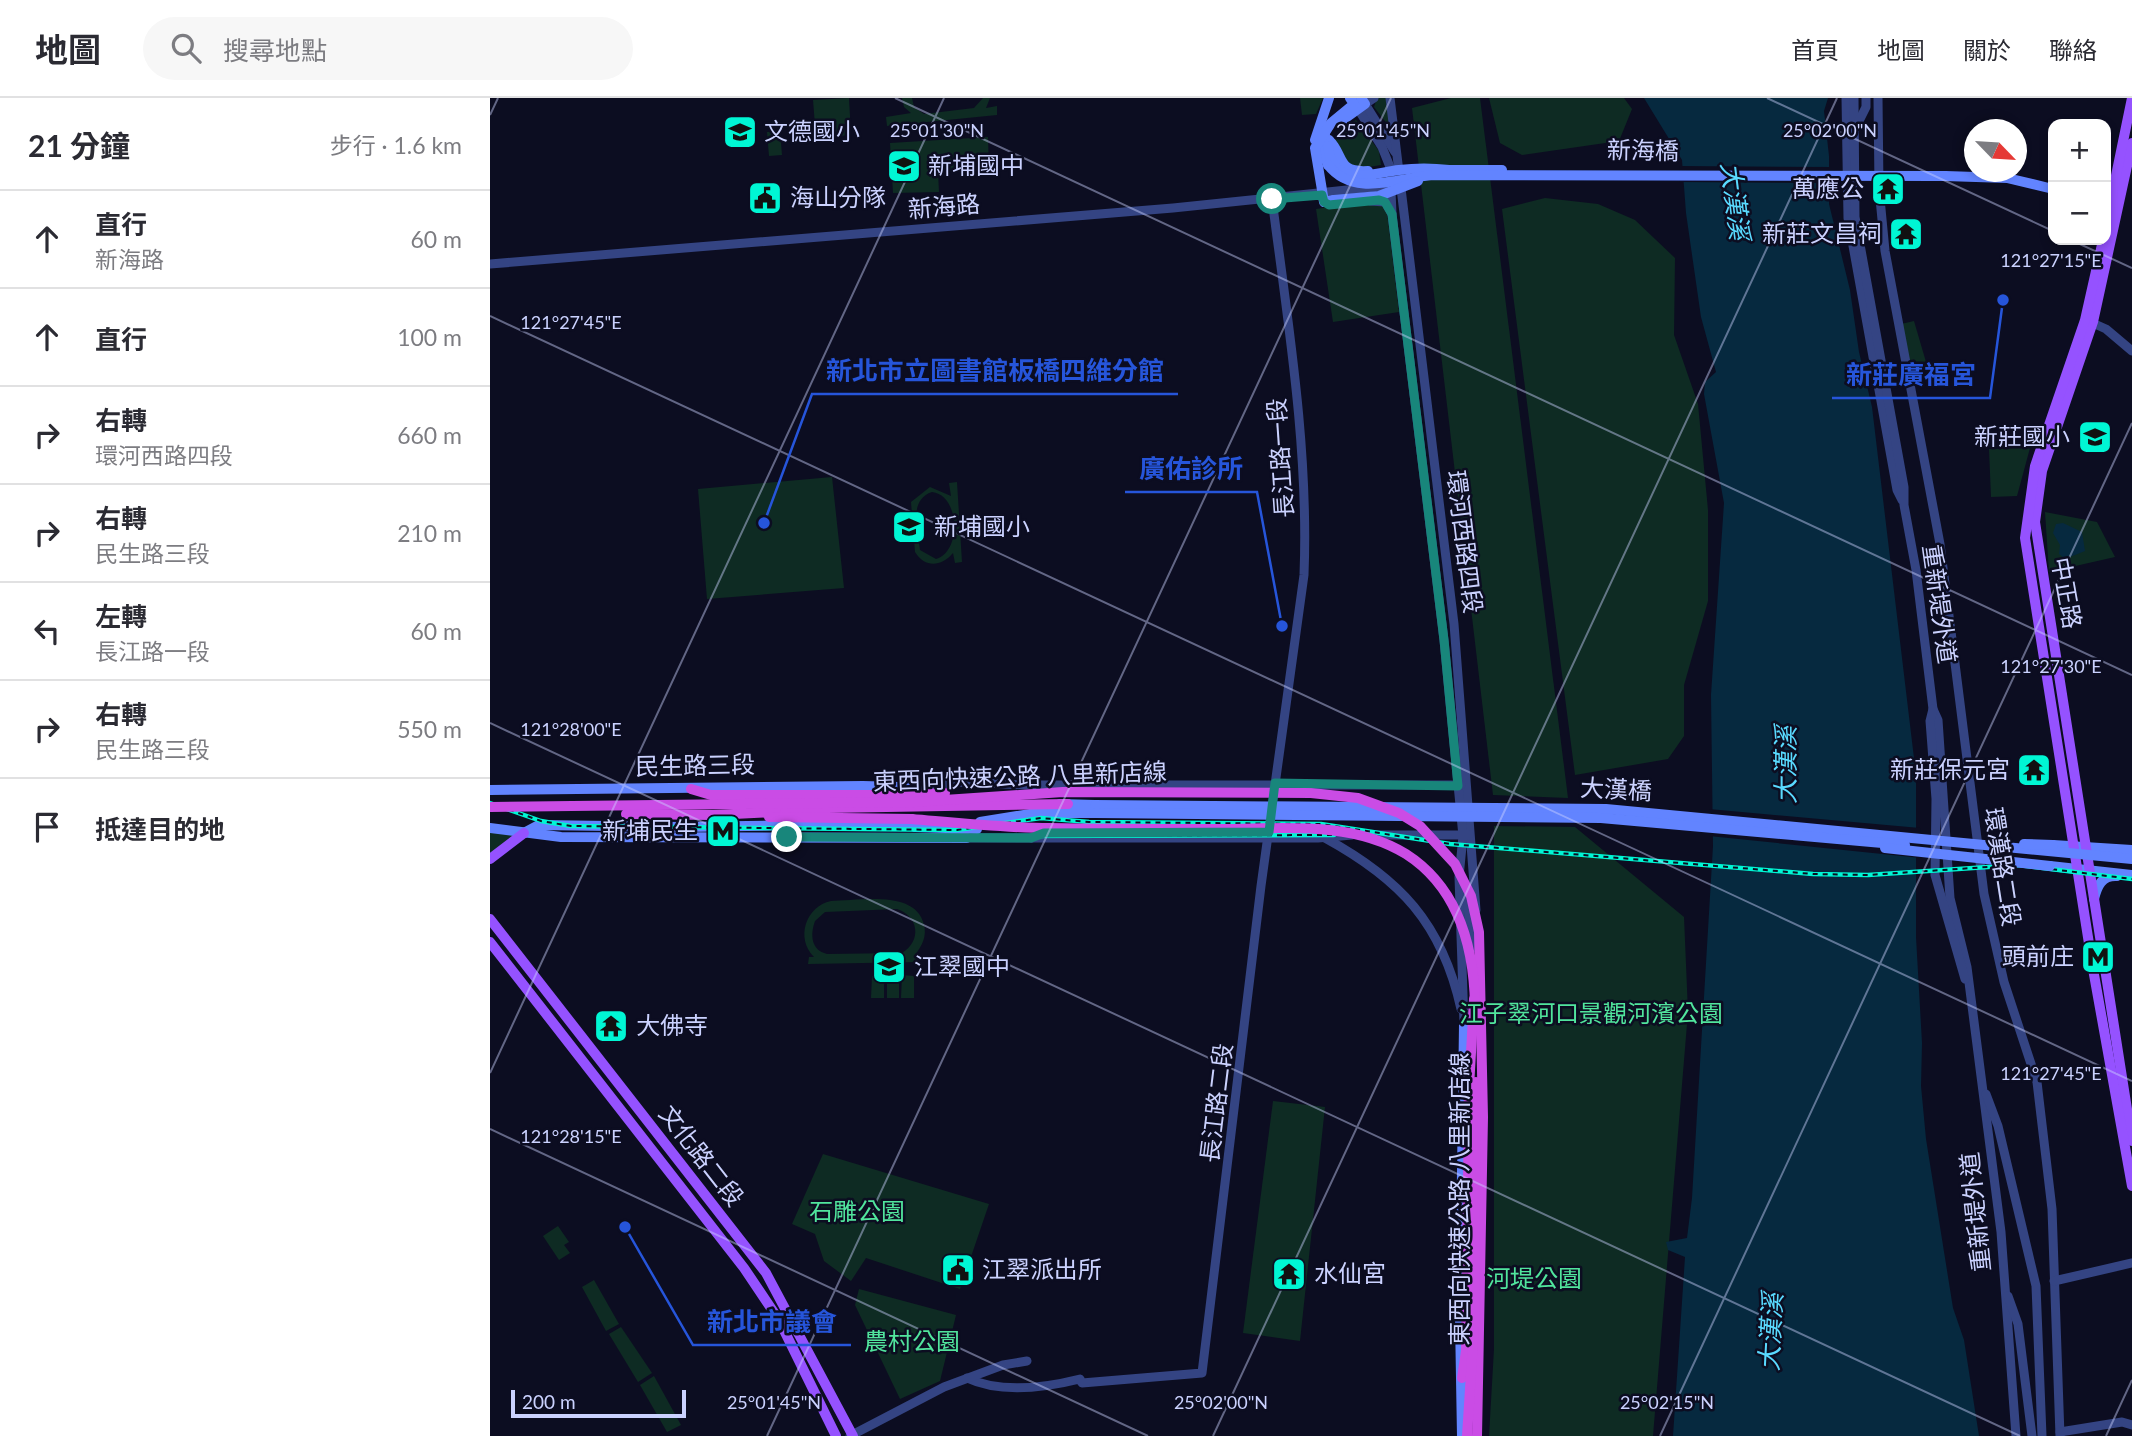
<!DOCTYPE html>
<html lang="zh-TW">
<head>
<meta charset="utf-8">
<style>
  body { margin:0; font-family:Lato,"Noto Sans TC",sans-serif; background:#f7f7f7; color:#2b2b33 }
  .controls { position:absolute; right:21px; top:21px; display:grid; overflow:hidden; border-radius:14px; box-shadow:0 4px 10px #0003 }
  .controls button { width:63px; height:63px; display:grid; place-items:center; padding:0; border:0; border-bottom:2px solid #e1e1e2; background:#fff; color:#2b2b33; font:35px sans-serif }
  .compass { position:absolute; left:1474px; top:21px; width:63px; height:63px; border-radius:50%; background:#fff; box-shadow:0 4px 10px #0003; rotate:115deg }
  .scale { position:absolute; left:21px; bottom:18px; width:175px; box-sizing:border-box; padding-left:7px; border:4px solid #cbd2ff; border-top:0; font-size:19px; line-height:24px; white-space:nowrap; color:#cbd2ff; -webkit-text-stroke:5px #0c0d21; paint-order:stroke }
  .stop { position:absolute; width:21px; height:21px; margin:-16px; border:5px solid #18867b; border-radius:50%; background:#fff }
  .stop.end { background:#18867b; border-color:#fff; box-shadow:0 2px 7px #0008 }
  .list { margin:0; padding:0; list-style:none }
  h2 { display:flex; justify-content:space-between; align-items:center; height:91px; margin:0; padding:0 28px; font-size:30px }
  h2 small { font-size:23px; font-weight:400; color:#7c7c81 }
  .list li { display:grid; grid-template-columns:46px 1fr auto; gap:21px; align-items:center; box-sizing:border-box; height:98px; padding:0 28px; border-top:2px solid #e1e1e2 }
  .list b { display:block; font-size:26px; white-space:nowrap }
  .list p { margin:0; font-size:23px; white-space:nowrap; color:#7c7c81 }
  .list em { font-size:23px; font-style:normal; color:#7c7c81 }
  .icon { flex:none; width:38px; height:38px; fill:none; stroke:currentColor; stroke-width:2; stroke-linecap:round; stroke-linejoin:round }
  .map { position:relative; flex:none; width:1642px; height:1338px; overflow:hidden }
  header { display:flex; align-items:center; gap:42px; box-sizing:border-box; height:98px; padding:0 35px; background:#fff; border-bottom:2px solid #e1e1e2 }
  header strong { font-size:33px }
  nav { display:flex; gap:38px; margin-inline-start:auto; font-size:24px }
  .search { width:490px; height:63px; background:#f7f7f7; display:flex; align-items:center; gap:18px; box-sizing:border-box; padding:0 24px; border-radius:38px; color:#7c7c81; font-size:26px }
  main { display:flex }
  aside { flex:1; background:#fff }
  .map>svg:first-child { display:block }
  .green { fill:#0e2b23; fill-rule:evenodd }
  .water { fill:#06293f }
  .pier { fill:#0c0d21 }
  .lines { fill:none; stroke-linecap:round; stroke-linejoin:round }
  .tertiary { stroke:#344483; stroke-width:9 }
  .secondary { stroke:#6284ff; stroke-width:10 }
  .primary { stroke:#9552ff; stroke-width:10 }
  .trunk { stroke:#ca4ce5; stroke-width:10 }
  .rail-casing { stroke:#00f6d4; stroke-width:4.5 }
  .rail { stroke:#0c0d21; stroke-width:2; stroke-dasharray:5; stroke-linecap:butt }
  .secondary-bridge { stroke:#6284ff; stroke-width:10 }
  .trunk-bridge { stroke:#ca4ce5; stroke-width:10 }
  .route { stroke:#18867b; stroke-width:9 }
  .ticks { fill:none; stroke:#cbd2ff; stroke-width:2; stroke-opacity:0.45 }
  .labels { text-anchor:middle; stroke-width:5; stroke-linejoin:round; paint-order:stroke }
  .poi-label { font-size:24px; fill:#cbd2ff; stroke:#0c0d21; text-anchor:start }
  .street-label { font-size:24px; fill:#cbd2ff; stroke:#0c0d21 }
  .park-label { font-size:24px; fill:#51e59d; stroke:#0c0d21 }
  .water-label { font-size:26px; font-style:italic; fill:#59daff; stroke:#0c0d21 }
  .ticks-label { font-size:18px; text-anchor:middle; fill:#cbd2ff; stroke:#0c0d21; stroke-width:5; stroke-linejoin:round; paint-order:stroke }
  .leader { fill:none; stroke:#2655da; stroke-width:2.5 }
  .callout-dot { fill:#2655da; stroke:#0c0d21; stroke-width:2.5 }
  .callout-label { font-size:26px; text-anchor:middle; font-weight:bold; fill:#2655da; stroke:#0c0d21; stroke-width:5; stroke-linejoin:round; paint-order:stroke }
</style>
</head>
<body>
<header>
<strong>地圖</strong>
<div class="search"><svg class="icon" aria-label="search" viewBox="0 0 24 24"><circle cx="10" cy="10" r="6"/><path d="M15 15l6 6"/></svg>搜尋地點</div>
<nav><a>首頁</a><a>地圖</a><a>關於</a><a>聯絡</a></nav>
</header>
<main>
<aside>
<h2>21 分鐘<small>步行 · 1.6 km</small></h2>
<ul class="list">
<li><svg class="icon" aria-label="ahead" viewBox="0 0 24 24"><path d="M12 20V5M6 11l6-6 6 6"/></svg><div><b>直行</b><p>新海路</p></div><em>60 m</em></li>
<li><svg class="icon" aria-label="ahead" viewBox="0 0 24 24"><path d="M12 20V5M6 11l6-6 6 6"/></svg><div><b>直行</b></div><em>100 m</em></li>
<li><svg class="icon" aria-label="right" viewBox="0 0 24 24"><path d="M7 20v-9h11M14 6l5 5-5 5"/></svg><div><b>右轉</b><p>環河西路四段</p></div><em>660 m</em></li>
<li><svg class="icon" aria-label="right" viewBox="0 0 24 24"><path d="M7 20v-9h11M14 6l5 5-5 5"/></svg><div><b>右轉</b><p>民生路三段</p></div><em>210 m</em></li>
<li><svg class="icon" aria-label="left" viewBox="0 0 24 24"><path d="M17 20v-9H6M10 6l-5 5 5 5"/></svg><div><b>左轉</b><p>長江路一段</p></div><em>60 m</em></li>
<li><svg class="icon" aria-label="right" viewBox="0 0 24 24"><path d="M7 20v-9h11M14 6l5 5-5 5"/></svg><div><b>右轉</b><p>民生路三段</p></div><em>550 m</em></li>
<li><svg class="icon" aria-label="arrive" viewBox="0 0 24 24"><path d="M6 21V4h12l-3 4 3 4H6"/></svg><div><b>抵達目的地</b></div></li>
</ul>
</aside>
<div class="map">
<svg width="1642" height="1338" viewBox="0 0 1642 1338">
  <rect width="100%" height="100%" fill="#0c0d21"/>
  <g class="green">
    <path d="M359,0L361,37L326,40L323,2Z"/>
    <path d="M412,0H422L424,9L434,16L484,10L493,0H500L496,10L507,8V17L397,28L396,19L421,15L414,9Z"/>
    <path d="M810,0H833L826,16L812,17Z"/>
    <path d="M887,0H897L901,31L884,9Z"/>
    <path d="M961,0H990L1078,700L1003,697L922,10Z"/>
    <path d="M999,0H1134L1142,11L1129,43L1032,57L1010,45Z"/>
    <path d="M866,22L889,53L891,67L873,70L856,67L844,43L848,33Z"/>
    <path d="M290,33L292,57L279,58L277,34Z"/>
    <path d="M498,39L499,71L448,74L449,94L403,95L400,45Z"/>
    <path d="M1055,100L1108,106L1145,122L1185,160L1184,237L1208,306L1218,412V503L1194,587V638L1178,661L1085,677L1012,111Z"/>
    <path d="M883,103L889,104L897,114L909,214L843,224L826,111Z"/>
    <path d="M1424,223L1436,264L1419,268L1411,226Z"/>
    <path d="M1540,350L1527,398L1501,399L1499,351Z"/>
    <path d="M342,379L354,490L217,501L208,391Z"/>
    <path d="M467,384L472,464L465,465L463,455C451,469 435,470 425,454L421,404L440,389L461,398L459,385ZM442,394C470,397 472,454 446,461L430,452C428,431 418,402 442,394Z"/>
    <path d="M1555,414L1607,424L1625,459L1559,474Z"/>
    <path d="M1004,728L1085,729L1194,819L1198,914L1163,1338H999L1004,1251Z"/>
    <path d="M0,731L34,735L0,761Z"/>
    <path d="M341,803C368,803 426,791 434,827C437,838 432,848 425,857L429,858V864L318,866L319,859H324C305,840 316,808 341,803ZM407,811C429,818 432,843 412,855L337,856C321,852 320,837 325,823L335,814Z"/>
    <path d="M412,877L424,878V900H411Z"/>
    <path d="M382,878H394V900H381Z"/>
    <rect x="397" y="878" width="12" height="22"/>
    <path d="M783,1003L835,1009L810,1243L753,1235Z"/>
    <path d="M333,1056L499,1106L470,1191L376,1160L361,1183L334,1163L325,1136L302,1126Z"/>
    <path d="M68,1128L79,1144L74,1147L80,1155L69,1162L53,1138Z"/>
    <path d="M104,1182L129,1226L116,1233L92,1189Z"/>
    <path d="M369,1191L466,1217L450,1283L410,1301L365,1207Z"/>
    <path d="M131,1229L162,1275L148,1284L119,1236Z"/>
    <path d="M164,1278L191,1327L177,1334L150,1287Z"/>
  </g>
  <g class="water">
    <path d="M1154,0H1338L1334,13L1339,58V106L1360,192L1369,254L1382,309L1426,677V839L1432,945L1431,988L1436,1041L1463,1210L1474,1242L1489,1338H1183L1195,1159L1178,1152L1176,1144L1197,1140L1202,1100L1223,748L1221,597L1234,405L1214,296L1215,284L1226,274L1211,219L1196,115L1192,62Z"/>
    <path d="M1573,425L1592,434L1595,453L1575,461L1569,456L1570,447L1563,435L1566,426Z"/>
  </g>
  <g class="pier">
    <path d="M1189,68L1343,69V85L1190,84Z"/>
    <path d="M1219,711L1430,730L1431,760L1219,738Z"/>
  </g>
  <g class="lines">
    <g class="tertiary">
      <path d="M884,0L875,6L905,54"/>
      <path d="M900,0L964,526L986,812"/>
      <path d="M1356,0L1358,120L1407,392L1412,402"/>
      <path d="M1364,0L1365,119L1414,389V407L1426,472L1443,611L1448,622L1460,800L1477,869L1511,1134L1526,1338"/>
      <path d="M1388,0L1389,90L1395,153L1450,446L1494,796L1514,884L1547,984L1562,1111L1570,1338"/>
      <path d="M865,6L892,49L900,69L902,116L954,542L973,738L969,779L974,926"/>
      <path d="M1364,33L1376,9V0"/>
      <path d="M880,103L895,104L902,116"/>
      <path d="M0,166L683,110L895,88"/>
      <path d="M1598,223L1616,231L1642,253"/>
      <path d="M1443,611L1440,623L1446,701L1445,777L1475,881"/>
      <path d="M412,689L475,684L535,687H971"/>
      <path d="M878,737H979"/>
      <path d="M477,740H828L862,737"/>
      <path d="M541,740L563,735"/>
      <path d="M835,740C910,781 952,825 971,911"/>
      <path d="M977,798L982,851"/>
      <path d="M1496,996L1508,1028L1546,1188L1552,1338"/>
      <path d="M1564,1183L1642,1165"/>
      <path d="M1518,1198L1528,1226L1542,1338"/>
      <path d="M477,1280C511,1296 554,1290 590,1281L592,1285L712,1275L771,788L814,477C819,352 798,225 782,101"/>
      <path d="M1570,1334L1632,1324L1642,1327"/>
      <path d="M360,1338L454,1289L513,1267L537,1263"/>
    </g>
    <g class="secondary">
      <path d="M850,24L875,6L871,0"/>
      <path d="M835,36L833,53L838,67"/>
      <path d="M825,42L839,0"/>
      <path d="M839,42C855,58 846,75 878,73"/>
      <path d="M959,72H1012"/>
      <path d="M1455,78L1517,80L1563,91"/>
      <path d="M844,102L834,104L825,50L841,25L864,6L860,0"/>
      <path d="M0,692L373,688L410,689L433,693"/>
      <path d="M570,706L605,707"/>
      <path d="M490,724L546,715H605"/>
      <path d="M425,729L487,731"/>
      <path d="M0,730L71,739L477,740"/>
      <path d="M34,735L49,727L191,729L433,725"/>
      <path d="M1563,747L1642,752"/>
      <path d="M1560,768L1642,777"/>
      <path d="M1604,801C1607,788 1612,777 1627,778"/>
      <path d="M972,1338L970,1222L974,926"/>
    </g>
    <g class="primary">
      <path d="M1642,45L1603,224L1552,373L1545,424L1642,1043"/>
      <path d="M1616,126L1642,0"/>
      <path d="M1613,142L1595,222L1545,368L1535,440L1603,871L1642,1088"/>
      <path d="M0,761L34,735"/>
      <path d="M0,821L276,1175L363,1338"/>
      <path d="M0,844L254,1170L289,1222L346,1338"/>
    </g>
    <g class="trunk">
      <path d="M201,691L221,697H415"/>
      <path d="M280,711L578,706"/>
      <path d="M223,717L286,714"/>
      <path d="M279,719L422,721"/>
      <path d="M972,1280L976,1253L979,990L984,901"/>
    </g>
    <g class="rail-casing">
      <g id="rail">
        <path d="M0,705L51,723L81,728L467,732L551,720L599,724L831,726L960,746L1323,776L1378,777L1528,767L1642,781"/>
        <path d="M487,738L844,737"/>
      </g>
    </g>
    <use href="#rail" class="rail"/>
    <g class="secondary-bridge">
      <path d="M838,48C843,92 881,75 909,72C926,70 942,70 959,72"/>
      <path d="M838,67C864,100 907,80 943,77L1455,78"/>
      <path d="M844,102L889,98L928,83"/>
      <path d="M605,707L1116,711L1642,761"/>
      <path d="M605,715L1111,720L1415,747"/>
      <path d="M1534,746L1563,747"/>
      <path d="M1395,750L1560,768"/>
    </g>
    <g class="trunk-bridge">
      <path d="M415,697L455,695"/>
      <path d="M0,709L425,704L573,694L821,695L868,700L909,715L930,728L965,766L981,798L989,834L993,1019L987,1338"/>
      <path d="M136,716L223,717"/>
      <path d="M422,721C468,725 514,730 560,730C616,731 673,731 729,731C791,731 861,722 916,756C969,790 984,850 985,908"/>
      <path d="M977,1338L984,1228L986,984"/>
    </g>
  </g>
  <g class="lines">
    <path class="route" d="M297,739L541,740L554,735L779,734L785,685L968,688L954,542L902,116L895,104L889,102L839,107L834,104L832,97L782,101"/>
  </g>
  <path class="ticks" d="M405,0L1642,577M1277,0L1563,133M0,17L8,0M1581,142L1642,170M0,218L1642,983M0,625L1530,1338M0,975L454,0M0,1031L658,1338M277,1338L901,0M723,1338L1347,0M1170,1338L1642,325M1616,1338L1642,1282"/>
  <defs>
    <g id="school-square" transform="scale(1.75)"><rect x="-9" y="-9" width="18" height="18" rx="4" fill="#00f6d4" stroke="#0c0d21"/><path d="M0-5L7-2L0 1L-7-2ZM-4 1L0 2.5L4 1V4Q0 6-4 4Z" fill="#111"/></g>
    <g id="temple-square" transform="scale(1.75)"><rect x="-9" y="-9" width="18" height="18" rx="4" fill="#00f6d4" stroke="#0c0d21"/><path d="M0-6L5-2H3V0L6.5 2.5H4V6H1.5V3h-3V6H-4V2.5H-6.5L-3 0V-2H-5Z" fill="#111"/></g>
    <g id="civic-square" transform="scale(1.75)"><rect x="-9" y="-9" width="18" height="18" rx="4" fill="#00f6d4" stroke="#0c0d21"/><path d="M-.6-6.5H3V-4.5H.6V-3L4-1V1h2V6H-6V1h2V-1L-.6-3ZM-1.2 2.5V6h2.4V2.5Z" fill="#111"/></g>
    <g id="metro-square" transform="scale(1.75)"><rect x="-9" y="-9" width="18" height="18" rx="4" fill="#00f6d4" stroke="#0c0d21"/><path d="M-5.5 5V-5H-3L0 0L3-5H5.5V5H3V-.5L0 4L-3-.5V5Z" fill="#111"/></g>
  </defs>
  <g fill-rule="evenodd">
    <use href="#school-square" x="250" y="34"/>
    <use href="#school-square" x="414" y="68"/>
    <use href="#temple-square" x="1398" y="91"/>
    <use href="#civic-square" x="275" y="100"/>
    <use href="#temple-square" x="1416" y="136"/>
    <use href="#school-square" x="1605" y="339"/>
    <use href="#school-square" x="419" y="429"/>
    <use href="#temple-square" x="1544" y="672"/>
    <use href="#metro-square" x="233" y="733"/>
    <use href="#metro-square" x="1608" y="859"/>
    <use href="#school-square" x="399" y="869"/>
    <use href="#temple-square" x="121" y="928"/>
    <use href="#civic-square" x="468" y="1172"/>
    <use href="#temple-square" x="799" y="1176"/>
  </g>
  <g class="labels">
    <g class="poi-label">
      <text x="274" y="42">文德國小</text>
      <text x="438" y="76">新埔國中</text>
      <text x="1374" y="99" text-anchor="end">萬應公</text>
      <text x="300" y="108">海山分隊</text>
      <text x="1392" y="144" text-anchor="end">新莊文昌祠</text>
      <text x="1580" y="347" text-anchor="end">新莊國小</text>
      <text x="444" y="437">新埔國小</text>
      <text x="1520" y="680" text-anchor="end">新莊保元宮</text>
      <text x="208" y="741" text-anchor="end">新埔民生</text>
      <text x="1584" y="867" text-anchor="end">頭前庄</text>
      <text x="424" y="877">江翠國中</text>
      <text x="146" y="936">大佛寺</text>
      <text x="492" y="1180">江翠派出所</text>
      <text x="824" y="1184">水仙宮</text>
    </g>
    <g class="street-label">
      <text transform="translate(1153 53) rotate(1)" y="8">新海橋</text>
      <text transform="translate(454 109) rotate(-5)" y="8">新海路</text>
      <text transform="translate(791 360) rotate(-94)" y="8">長江路一段</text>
      <text transform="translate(974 444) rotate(83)" y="8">環河西路四段</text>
      <text transform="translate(1576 495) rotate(80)" y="8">中正路</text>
      <text transform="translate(1449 506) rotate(82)" y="8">重新堤外道</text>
      <text transform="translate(205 668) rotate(-1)" y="8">民生路三段</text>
      <text transform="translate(530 679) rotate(-2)" y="8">東西向快速公路 八里新店線</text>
      <text transform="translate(1126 692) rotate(3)" y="8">大漢橋</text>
      <text transform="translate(1512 769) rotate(81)" y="8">環漢路二段</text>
      <text transform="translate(727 1005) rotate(-83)" y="8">長江路二段</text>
      <text transform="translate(211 1058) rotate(52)" y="8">文化路二段</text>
      <text transform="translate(970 1101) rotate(-90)" y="8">東西向快速公路 八里新店線</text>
      <text transform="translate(1486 1114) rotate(-96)" y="8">重新堤外道</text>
    </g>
    <g class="park-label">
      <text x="1101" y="924">江子翠河口景觀河濱公園</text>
      <text x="367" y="1122">石雕公園</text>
      <text x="1044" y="1189">河堤公園</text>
      <text x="422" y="1252">農村公園</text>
    </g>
    <g class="water-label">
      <text transform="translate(1245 103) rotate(83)" y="9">大漢溪</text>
      <text transform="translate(1296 667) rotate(-90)" y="9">大漢溪</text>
      <text transform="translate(1281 1234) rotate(-87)" y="9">大漢溪</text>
    </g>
  </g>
  <g class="ticks-label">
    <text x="447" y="39">25°01'30"N</text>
    <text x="893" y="39">25°01'45"N</text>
    <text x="1340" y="39">25°02'00"N</text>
    <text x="1561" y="169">121°27'15"E</text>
    <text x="81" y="231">121°27'45"E</text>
    <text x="1561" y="575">121°27'30"E</text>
    <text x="81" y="638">121°28'00"E</text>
    <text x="1561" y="982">121°27'45"E</text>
    <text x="81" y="1045">121°28'15"E</text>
    <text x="284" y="1311">25°01'45"N</text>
    <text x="731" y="1311">25°02'00"N</text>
    <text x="1177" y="1311">25°02'15"N</text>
  </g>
  <path class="leader" d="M274 425L322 296H688M1513 202L1500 300H1342M792 528L767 394H635M135 1129L203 1247H361"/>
  <g class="callout-dot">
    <circle cx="274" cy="425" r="7"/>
    <circle cx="1513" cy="202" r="7"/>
    <circle cx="792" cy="528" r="7"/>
    <circle cx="135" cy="1129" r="7"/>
  </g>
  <g class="callout-label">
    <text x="505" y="282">新北市立圖書館板橋四維分館</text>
    <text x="1421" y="286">新莊廣福宮</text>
    <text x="701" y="380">廣佑診所</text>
    <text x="282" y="1233">新北市議會</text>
  </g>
</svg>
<div class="controls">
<button>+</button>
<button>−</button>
</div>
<svg class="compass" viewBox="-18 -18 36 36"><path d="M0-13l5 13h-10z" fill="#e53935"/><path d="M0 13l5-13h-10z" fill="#7c7c81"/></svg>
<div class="scale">200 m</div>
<div class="stop" style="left:782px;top:101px"></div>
<div class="stop end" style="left:297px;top:739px"></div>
</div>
</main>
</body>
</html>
